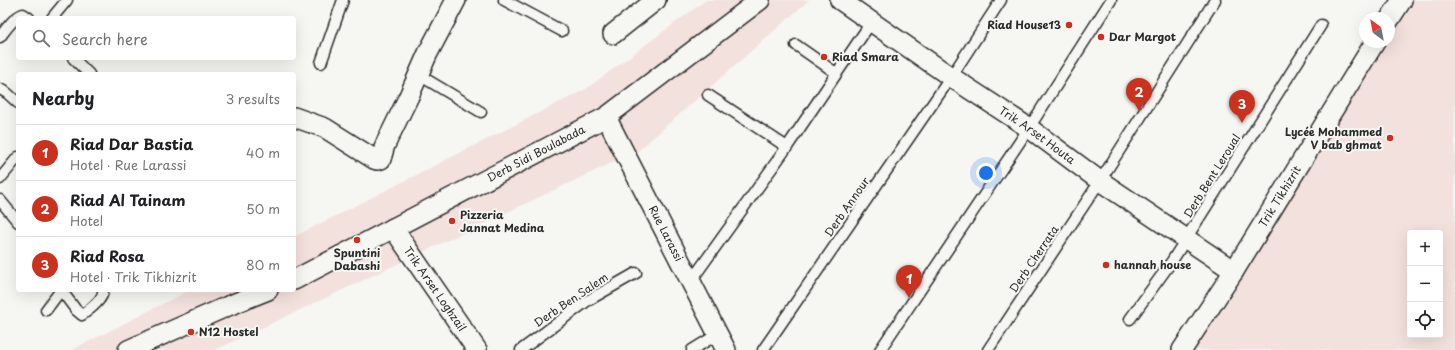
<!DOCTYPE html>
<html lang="en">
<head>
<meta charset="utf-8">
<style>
  body { margin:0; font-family:"Playpen Sans",sans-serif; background:#f2f2f2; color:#202124 }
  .controls { position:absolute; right:12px; bottom:12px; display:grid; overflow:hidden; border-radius:4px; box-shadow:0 4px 16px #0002 }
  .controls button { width:36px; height:36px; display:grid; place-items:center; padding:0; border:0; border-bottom:1px solid #e0e0e0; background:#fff; color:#202124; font:20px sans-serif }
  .compass { position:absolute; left:1359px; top:12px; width:36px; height:36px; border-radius:50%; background:#fff; box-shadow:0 4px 16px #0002; rotate:328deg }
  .you { position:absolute; left:986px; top:173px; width:14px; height:14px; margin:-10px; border:3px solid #fff; border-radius:50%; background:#1a73e8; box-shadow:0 0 0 6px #1a73e833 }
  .badge { display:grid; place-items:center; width:26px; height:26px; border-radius:50%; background:#c8321e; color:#fff; font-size:13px; font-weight:700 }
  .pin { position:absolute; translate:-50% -33px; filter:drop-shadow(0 1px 2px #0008) }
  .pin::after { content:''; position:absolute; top:21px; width:14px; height:12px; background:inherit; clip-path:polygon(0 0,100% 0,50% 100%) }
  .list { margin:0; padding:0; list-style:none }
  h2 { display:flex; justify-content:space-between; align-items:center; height:52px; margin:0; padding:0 16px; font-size:17px }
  h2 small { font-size:13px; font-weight:400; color:#757577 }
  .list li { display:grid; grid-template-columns:26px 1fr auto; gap:12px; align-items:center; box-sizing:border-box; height:56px; padding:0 16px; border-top:1px solid #e0e0e0 }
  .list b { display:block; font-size:15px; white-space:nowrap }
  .list p { margin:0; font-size:13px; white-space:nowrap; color:#757577 }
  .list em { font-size:13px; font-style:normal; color:#757577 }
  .icon { flex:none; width:22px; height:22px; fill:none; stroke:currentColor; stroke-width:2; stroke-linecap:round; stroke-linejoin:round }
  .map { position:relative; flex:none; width:1455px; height:350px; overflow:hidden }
  .search { position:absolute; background:#fff; box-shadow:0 4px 16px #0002; left:16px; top:16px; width:280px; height:44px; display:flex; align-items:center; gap:10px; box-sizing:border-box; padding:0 14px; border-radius:4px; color:#757577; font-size:15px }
  .panel { position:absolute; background:#fff; box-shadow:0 4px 16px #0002; left:16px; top:72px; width:280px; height:220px; border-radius:4px }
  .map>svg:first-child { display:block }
  .built { fill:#f3e1dd; fill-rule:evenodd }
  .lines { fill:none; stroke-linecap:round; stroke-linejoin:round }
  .service-casing { stroke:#2b2b2b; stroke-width:13 }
  .minor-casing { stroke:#2b2b2b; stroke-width:22 }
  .service { stroke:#f6f6f2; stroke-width:10 }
  .minor { stroke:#f6f6f2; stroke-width:19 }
  .poi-dot { fill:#c8321e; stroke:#f6f6f2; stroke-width:1.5 }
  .labels { text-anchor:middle; stroke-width:4; stroke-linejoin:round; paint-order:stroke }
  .poi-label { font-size:11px; font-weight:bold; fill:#2b2b2b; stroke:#f6f6f2; text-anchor:start }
  .street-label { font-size:11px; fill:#2b2b2b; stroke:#f6f6f2 }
</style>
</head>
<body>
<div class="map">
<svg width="1455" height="350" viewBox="0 0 1455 350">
  <rect width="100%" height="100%" fill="#f6f6f2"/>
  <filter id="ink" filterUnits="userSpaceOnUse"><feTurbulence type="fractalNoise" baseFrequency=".025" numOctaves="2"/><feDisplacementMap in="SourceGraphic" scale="8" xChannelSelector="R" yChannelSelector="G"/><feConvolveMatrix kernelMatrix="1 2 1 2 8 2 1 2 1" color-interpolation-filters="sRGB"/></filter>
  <g filter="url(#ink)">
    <g class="built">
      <path d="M706,0H809L639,150L215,350H72L190,290H294V237L586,89Z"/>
      <path d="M1414,0H1455V350H1190L1387,42H1389V38ZM1410,233H1440V335H1410Z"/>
    </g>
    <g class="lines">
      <g class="service-casing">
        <g id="service">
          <path d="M504,0L562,31"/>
          <path d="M52,18L67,0"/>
          <path d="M0,37C6,29 13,18 23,14L29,18"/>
          <path d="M796,45L836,73"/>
          <path d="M73,58L89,74"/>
          <path d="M321,63L343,0"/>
          <path d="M419,75L481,112"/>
          <path d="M0,89L7,93L18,103"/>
          <path d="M708,95L787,147"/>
          <path d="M0,179L18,157"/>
          <path d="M0,200L18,222"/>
          <path d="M691,281L787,147L872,21"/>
          <path d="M46,310L61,290L76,310L82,315C89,310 104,299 103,290"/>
          <path d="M1130,319L1172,261L1321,25"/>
          <path d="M521,350L587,301L636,273"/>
          <path d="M692,350L718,334"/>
          <path d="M763,350L951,77L1001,0"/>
          <path d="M880,350L1029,128L1111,0"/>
          <path d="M988,350L1100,181L1215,0"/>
        </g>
      </g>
      <g class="minor-casing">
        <g id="minor">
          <path id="s1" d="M840,0L951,77L1029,128L1100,181L1234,271"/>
          <path d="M1389,20L1402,0"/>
          <path d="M613,34L656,0"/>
          <path d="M294,117L325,128L374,159L377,160L381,159L385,145L409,96L428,53L456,0"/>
          <path id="s2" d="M606,117L726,350"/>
          <path id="s3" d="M393,228L477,350"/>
          <path id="s4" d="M294,280L606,117L760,0"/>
          <path d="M128,350L228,306L268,290"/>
          <path id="s5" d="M1182,350L1234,271L1375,42"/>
        </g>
      </g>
      <use href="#service" class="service"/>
      <use href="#minor" class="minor"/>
    </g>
  </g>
  <g class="poi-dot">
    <circle cx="1069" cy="25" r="4"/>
    <circle cx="1101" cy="37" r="4"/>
    <circle cx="824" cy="57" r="4"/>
    <circle cx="1390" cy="138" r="4"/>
    <circle cx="452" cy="221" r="4"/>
    <circle cx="357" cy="240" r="4"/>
    <circle cx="1106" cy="265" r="4"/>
    <circle cx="191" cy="332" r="4"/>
  </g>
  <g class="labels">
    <g class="poi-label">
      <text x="1061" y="29" text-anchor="end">Riad House13</text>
      <text x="1109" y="41">Dar Margot</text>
      <text x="832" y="61">Riad Smara</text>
      <text x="1382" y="136" text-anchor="end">Lycée Mohammed<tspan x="1382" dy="13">V bab ghmat</tspan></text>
      <text x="460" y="219">Pizzeria<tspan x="460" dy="13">Jannat Medina</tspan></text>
      <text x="357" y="257" text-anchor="middle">Spuntini<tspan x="357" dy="13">Dabashi</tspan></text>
      <text x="1114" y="269">hannah house</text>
      <text x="199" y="336">N12 Hostel</text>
    </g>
    <g class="street-label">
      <text dy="4" stroke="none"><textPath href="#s1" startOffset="239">Trik Arset Houta</textPath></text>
      <text dy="4" stroke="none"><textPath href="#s4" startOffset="273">Derb Sidi Boulabada</textPath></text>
      <text transform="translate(1212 176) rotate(-58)" y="4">Derb Bent Leroual</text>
      <text dy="4" stroke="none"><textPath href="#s5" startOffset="182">Trik Tikhizrit</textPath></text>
      <text transform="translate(847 207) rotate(-55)" y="4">Derb Annour</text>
      <text dy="4" stroke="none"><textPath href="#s2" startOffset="131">Rue Larassi</textPath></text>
      <text transform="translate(1034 259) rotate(-56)" y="4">Derb Cherrata</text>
      <text dy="4" stroke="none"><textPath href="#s3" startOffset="74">Trik Arset Loghzail</textPath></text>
      <text transform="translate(571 300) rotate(-34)" y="4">Derb Ben Salem</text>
    </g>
  </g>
</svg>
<div class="controls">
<button>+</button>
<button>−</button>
<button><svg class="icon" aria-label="locate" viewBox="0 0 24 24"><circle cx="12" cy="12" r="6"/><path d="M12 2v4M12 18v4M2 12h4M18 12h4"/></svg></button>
</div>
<svg class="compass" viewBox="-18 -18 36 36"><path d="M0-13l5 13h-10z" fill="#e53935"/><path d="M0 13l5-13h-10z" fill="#757577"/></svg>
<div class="you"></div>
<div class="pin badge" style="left:909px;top:298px">1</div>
<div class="pin badge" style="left:1139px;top:111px">2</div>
<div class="pin badge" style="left:1242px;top:123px">3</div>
<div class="search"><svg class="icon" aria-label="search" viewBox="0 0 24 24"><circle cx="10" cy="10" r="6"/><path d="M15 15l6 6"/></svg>Search here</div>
<section class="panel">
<h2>Nearby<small>3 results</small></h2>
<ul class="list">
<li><span class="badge">1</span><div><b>Riad Dar Bastia</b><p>Hotel · Rue Larassi</p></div><em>40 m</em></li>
<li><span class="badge">2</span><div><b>Riad Al Tainam</b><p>Hotel</p></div><em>50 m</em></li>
<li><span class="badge">3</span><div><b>Riad Rosa</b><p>Hotel · Trik Tikhizrit</p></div><em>80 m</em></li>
</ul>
</section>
</div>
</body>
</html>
